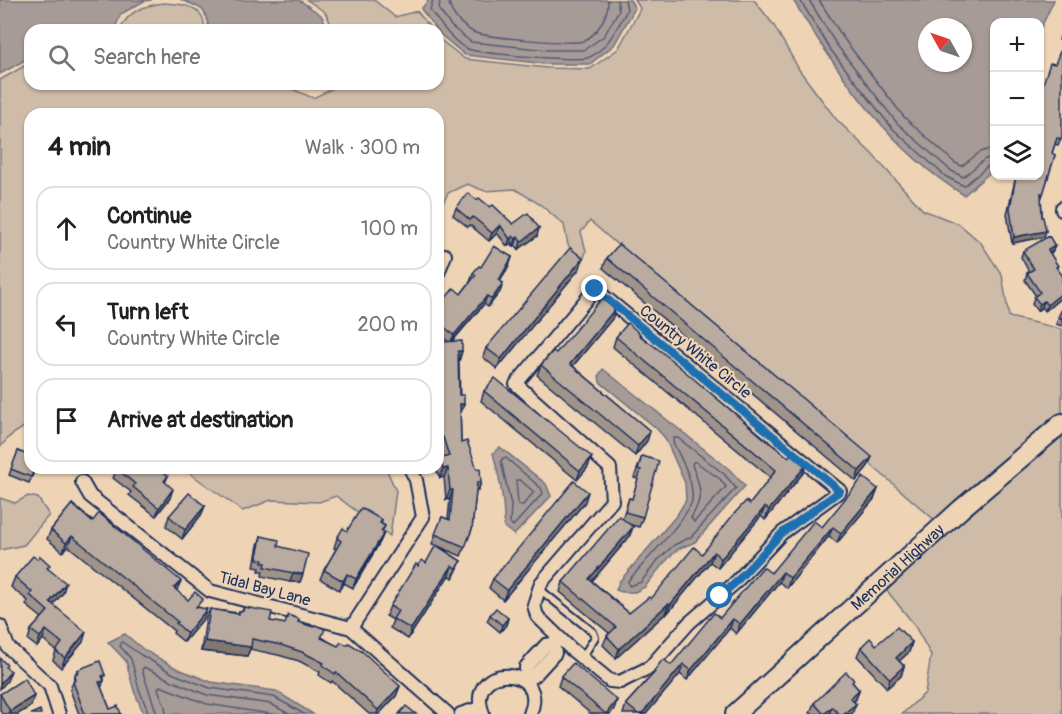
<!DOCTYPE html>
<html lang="en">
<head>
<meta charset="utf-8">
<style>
  body { margin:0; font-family:Pangolin,sans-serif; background:#f6f6f6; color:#202124 }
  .controls { position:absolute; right:18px; top:18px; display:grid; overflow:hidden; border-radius:12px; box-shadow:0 2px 4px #0004 }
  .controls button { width:54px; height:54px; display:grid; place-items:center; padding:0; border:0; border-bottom:2px solid #e0e0e0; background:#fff; color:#202124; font:30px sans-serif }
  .compass { position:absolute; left:918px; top:18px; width:54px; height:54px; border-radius:50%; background:#fff; box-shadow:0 2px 4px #0004; rotate:310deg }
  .stop { position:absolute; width:18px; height:18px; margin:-14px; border:4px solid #1f6fb2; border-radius:50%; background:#fff }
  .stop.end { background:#1f6fb2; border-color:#fff; box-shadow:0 2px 6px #0008 }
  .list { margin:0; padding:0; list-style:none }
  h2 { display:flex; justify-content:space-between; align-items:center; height:78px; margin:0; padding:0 24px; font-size:26px }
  h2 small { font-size:20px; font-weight:400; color:#757577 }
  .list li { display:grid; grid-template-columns:39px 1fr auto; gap:18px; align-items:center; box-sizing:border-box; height:84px; margin:0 12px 12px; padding:0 12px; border:2px solid #e0e0e0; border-radius:18px }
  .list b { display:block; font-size:22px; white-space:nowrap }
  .list p { margin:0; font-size:20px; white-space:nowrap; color:#757577 }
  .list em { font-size:20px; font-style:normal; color:#757577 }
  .icon { flex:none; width:33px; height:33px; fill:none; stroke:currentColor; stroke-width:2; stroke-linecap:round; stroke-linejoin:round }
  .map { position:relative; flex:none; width:1062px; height:714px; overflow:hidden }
  .search { position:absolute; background:#fff; box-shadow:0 2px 4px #0004; left:24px; top:24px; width:420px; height:66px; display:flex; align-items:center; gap:15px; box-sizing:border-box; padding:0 21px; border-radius:18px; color:#757577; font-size:22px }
  .panel { position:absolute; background:#fff; box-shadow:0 2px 4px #0004; left:24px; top:108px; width:420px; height:366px; border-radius:18px }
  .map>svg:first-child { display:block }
  .green { fill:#cfbca8; stroke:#757683; stroke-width:1.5 }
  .water { fill:#a69b97; stroke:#6e7080; stroke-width:1.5; fill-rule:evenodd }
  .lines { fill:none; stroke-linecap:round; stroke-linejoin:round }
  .shore { stroke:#535a75; stroke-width:1.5 }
  .lane-casing { stroke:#1b2f5e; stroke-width:10 }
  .street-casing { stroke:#1b2f5e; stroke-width:16 }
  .secondary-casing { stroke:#1b2f5e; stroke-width:22 }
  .lane { stroke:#eed4b5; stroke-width:6 }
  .street { stroke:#eed4b5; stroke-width:12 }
  .secondary { stroke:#eed4b5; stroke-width:18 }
  .wall { fill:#a0938a; stroke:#1b2f5e; stroke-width:1.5 }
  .shaded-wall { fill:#827870; stroke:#1b2f5e; stroke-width:1.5 }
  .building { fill:#baaba0; stroke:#1b2f5e; stroke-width:1.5 }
  .route { stroke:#1f6fb2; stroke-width:8 }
  .labels { text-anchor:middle; stroke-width:4.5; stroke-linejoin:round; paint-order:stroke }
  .street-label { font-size:16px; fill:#1b2f5e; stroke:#eed4b5 }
</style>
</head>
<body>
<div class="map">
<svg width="1062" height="714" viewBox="0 0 1062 714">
  <rect width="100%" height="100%" fill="#eed4b5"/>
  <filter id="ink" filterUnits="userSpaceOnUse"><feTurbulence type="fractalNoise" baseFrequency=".0167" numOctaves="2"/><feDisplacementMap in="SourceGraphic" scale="12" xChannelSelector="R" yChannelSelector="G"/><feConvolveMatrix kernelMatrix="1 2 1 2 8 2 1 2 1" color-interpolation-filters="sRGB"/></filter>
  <g filter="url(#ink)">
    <g class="green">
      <path d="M307,0H374L395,17L417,11L432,30H334L325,12Z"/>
      <path d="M635,0H754L773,24L800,71L836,119L871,153L923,210L959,224L981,243L1002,275L1009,317L1062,329V416L937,522L590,221L581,232L586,251L583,261L568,245L564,225L541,205L515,189L485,191L467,184L448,193L438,213V114H30V423L10,436L0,447V80L26,65H30V84H267L292,89L313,98L342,84H438V38L465,59L547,68L590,69L618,49L639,11L640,8Z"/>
      <path d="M163,3C174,4 194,4 201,15C204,19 204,25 205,30H120C128,11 143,6 163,3Z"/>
      <path d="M1062,430V714H902L925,693L931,655L913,623L884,587Z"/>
      <path d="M186,468H386L396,491L390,536L336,496L319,502L271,500L243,511L192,475Z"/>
      <path d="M28,496L38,498L49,515L24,545L0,550V498L15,503Z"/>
    </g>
    <g class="water">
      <path d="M0,0H152L144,1L121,14L114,30H30V60H25L0,74Z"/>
      <path d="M181,0H299L321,15L329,30H209C206,7 202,8 181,0Z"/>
      <path d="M429,0H630L635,8L614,45L590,64H547L465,55L442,36L421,9Z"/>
      <path d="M793,0H1054L1040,30V22H994L993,170L964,195C889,150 838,73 793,0ZM927,27H963V63H927Z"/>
      <path d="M603,369L729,469L745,486L695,542L678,549L663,564L645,587L635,592H622L616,590L619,582L677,515L686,500L685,483L665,438L656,428L600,382L599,375Z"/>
      <path d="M500,447L546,484L551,496L514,535L504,527C505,501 500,478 493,453Z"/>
      <path d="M125,634L144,650L176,668L211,682L276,691L313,714H144L134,691L126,661L108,642Z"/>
    </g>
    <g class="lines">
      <g class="shore">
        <path d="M433,0L430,10C439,22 454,44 468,49C481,54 575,61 587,58C606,52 619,25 627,10L625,0"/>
        <path d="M440,0L439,10L452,27L471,42L548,50H584L604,36L619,10L617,0"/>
        <path d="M449,0C449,13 461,25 473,32C482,37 573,45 583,41C597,35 609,15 608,0"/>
        <path d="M800,0L830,49L892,128L945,176L964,186L988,166L994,165"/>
        <path d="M809,0L836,44L897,123L950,170L963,177L985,159L994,157"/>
        <path d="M819,0L844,39L904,117L955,163L962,166L980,152L994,148"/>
        <path d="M674,438H678L724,474L736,488L691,537L674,545L658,560L641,582L629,586L628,581C640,567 691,514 692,500C694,480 681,459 673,442Z"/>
        <path d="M503,458H506L541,488L543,493L513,526L510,523L511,505L501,461Z"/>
        <path d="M693,462H696L720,479L726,487L694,522L691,518C704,497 701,487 692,465Z"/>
        <path d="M516,480H520L534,492L522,506L518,504Z"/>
        <path d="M149,714L139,689L131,659L120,646L122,642L141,655L174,674L210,688L274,697L304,714"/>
        <path d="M157,714L142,670L144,667L170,680L207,695L271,704L289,714"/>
        <path d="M166,714L165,706L158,689L160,686L207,704L271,714"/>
      </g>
      <g class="lane-casing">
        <path id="lane" d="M538,588L593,632L595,637L582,658"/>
      </g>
      <g class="street-casing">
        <g id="street">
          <path d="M1062,208V210"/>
          <path d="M438,273L445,255"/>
          <path d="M595,289L840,491L782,533L735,583L689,623L650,667L620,682L610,681L571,649L537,616L534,605L541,583L612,501L610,468L516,384Z"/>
          <path d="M82,482L90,496L210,591L351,628L448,714"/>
          <path d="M0,626L8,647L50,686L59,714"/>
          <path d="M351,628L423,517L416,480L410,468"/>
          <path d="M526,677V667L546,645L553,644"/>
          <path d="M523,680L526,677L534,676L555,653L553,644L558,637"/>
          <path d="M461,714L480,708"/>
          <path d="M483,714C463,662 551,664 530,714"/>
        </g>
      </g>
      <g class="secondary-casing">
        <g id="secondary">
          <path id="s1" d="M735,714L961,509L1062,423"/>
        </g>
      </g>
      <use href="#lane" class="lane"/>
      <use href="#street" class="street"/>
      <use href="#secondary" class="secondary"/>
    </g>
    <g class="wall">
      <path d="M1062,30V41L1059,40Z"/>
      <path d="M1040,93L1062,135L1058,145L1055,144L1052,153L1055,155L1041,200L1044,237L1012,243L1007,214L1016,176H1040Z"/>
      <path d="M477,200L490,207L513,224L537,236L519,249L515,245L513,247L511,244L507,246L497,233L489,241L470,225L468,227L453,215L456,208Z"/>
      <path d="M1055,246L1052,252L1050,253L1057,269L1062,275V297L1045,311L1042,307L1037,311L1032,304L1034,297L1036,296L1025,280L1027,273L1029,272L1021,257L1023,251Z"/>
      <path d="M512,257L509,266L500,281L503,283L500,292L488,307L484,304L452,342L462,351L459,361L461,443L481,482L478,491H476L472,529L461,556L438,546L461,561L457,570L453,578L449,575L408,639L390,628L393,620L386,616L390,606L418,566L426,563L436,545L432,544L442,517L448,519L450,499L446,500L444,477L440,478L436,469L438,468V464L440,459L443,458L439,446L449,342L438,333V307L461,294L470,282L473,273L481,267Z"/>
      <path d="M607,258L868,466L856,481L603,268Z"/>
      <path d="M580,268L497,369L483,357L486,348Z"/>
      <path d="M615,309L612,319L573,366L650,431L647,441L635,456L537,375L541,365Z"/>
      <path d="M1062,309V326L1056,324Z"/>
      <path d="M640,334V336L803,473L765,520L761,516L718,568L710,562L666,615L665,614L616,658L603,645L607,636L609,633L560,592L563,582L622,519L629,498L632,499L636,486L638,479L634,478L642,456L643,517L639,527L628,524L633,527L629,537L592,581L629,613L651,599L702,554L750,504L771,478L613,347L616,337Z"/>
      <path d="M484,391L588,467L577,480L481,401Z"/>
      <path d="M18,451L36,468L29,483L9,475Z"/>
      <path d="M117,469L168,476L165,483L170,498L156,516L129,495L131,492L113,478Z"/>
      <path d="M878,489L874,499L837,543L829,536L787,588L779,582L736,634L730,628L687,680L680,674L646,714H623L626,704L652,675L654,671L671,665L720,618L822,527Z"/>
      <path d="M585,502L503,600L489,588L493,579Z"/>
      <path d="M72,504L188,600L200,608L204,618L184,642L173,633L174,631L68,546L63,552L47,539L51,530Z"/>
      <path d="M205,506L201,515L182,539L166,526L169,516Z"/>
      <path d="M382,520L381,523L385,526L382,532L384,533L380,542L353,588L344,583L339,590L320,579L324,570L336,549L334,548L337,538Z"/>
      <path d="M261,536L278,546L303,574L300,582H290L262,576L263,571H259L260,568L254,567L258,545Z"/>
      <path d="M48,569L63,593L53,604L83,642L61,668L53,660L56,651L43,639L37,647L28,640L31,630L42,618L26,605L28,601L11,587L15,577Z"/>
      <path d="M244,607L270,621L285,624L298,622L400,686L396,696L379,714H369L332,681L331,683L319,675L320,672L299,661L278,655L250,649L247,656L201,651L206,618L210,609L238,613L239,611H242Z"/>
      <path d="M490,615L508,618L506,625L500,632L487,621Z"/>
      <path d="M912,642L909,652L899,661L904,666L901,676L887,688L857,656L861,647Z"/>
      <path d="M77,670L104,680L101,687L110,709L121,714H79L70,690Z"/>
      <path d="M561,677L617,700L614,709L610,714H591L558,686Z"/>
      <path d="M853,683L859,690L856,699L854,702L852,714H812L810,713L814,703Z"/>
      <path d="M0,694L31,706L18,714H2L0,710Z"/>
    </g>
    <g class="shaded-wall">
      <path d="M500,225L497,233L489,241L492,233Z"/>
      <path d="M539,228L537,236L519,249L521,242Z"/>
      <path d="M1046,231L1044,237L1012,243L1014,237Z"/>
      <path d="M513,236L511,244L507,246L510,239Z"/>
      <path d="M518,237L515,245L513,247L516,239Z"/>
      <path d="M1055,246L1052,252L1045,256L1048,250Z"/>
      <path d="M512,257L509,266L496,289L499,280Z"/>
      <path d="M583,258L580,268L497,369L501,359Z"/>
      <path d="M503,283L500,292L488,307L492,299Z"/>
      <path d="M1062,293V297L1045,311L1047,305Z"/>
      <path d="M487,296L484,304L450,343L454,335Z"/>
      <path d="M1044,301L1042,307L1037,311L1040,304Z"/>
      <path d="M615,309L612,319L567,373L570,364Z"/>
      <path d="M458,351H462L459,361Z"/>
      <path d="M460,404H464L461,413Z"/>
      <path d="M650,431L647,441L635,456L638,446Z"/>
      <path d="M438,437H443L439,446H438Z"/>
      <path d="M592,457L588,467L577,480L580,471Z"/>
      <path d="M872,457L868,466L856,481L859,471Z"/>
      <path d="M807,464L803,473L765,520L769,510Z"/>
      <path d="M448,468L444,477L440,478L443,469Z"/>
      <path d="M477,482H481L478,491H474Z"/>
      <path d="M173,489L170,498L156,516L159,508Z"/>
      <path d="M878,489L874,499L837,543L841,533Z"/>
      <path d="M450,490H453L450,499L446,500Z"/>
      <path d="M588,492L585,502L503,600L507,590Z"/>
      <path d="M205,506L201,515L182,539L185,530Z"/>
      <path d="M765,507L761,516L718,568L721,559Z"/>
      <path d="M633,527L629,537L586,588L589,579Z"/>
      <path d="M833,527L829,536L787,588L790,578Z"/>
      <path d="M384,533L380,542L353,588L356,579Z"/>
      <path d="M72,536L68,546L63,552L66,543Z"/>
      <path d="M714,552L710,562L666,615L670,605Z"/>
      <path d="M461,561L457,570L453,578L456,568Z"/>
      <path d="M452,566L449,575L408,639L411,629Z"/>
      <path d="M783,572L779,582L736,634L740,624Z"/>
      <path d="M293,573L303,574L300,582H290Z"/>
      <path d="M347,574L344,583L339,590L343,581Z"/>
      <path d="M181,581L177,590L174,588Z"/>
      <path d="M66,583L63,593L47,612L50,602Z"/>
      <path d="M668,604L665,614L616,658L619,649Z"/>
      <path d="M207,609L204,618L184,642L187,633Z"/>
      <path d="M508,618L506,625L500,632L502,625Z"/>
      <path d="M733,619L730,628L687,680L691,670Z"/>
      <path d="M46,630L43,639L37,647L40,637Z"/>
      <path d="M86,632L83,642L61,668L65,658Z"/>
      <path d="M205,641L251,647L247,656L201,651Z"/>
      <path d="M912,642L909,652L893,667L896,658Z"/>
      <path d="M683,664L680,674L646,714H642Z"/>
      <path d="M904,666L901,676L887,688L890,679Z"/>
      <path d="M11,671L7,681L0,689V684Z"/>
      <path d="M105,675L101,689L97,691L102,676Z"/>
      <path d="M400,686L396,696L379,714H377L378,710Z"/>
      <path d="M859,690L856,699L847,708L850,698Z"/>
      <path d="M34,696L31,706L18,714H9L10,711Z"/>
      <path d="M617,700L614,709L610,714H606Z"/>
      <path d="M856,704L852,714H843Z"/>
      <path d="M832,707L829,714H824Z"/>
    </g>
    <g class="building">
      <path d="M1062,46V135L1061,139L1057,138L1052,153L1055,155L1043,194L1041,193L1042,217H1043L1046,231L1014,237L1010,208L1016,176H1040V93L1050,63L1055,64Z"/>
      <path d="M468,193L477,200L479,198L490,207L493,205L513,224L528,213L539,228L521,242L518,237L516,239L513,236L510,239L500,225L492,233L473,217L470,220L456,208Z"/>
      <path d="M1049,236L1055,246L1048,250L1058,266L1056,267L1062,275V293L1047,305L1044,301L1040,304L1034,297L1040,292L1027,273L1034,269L1023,251Z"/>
      <path d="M619,244L872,457L859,471L607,258Z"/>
      <path d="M494,246L512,257L499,280L503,283L492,299L487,296L454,335L438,322V318L440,316L438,313L440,311L438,309V307L454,288L461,294L476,275L473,273L479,266L481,267Z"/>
      <path d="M570,248L583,258L501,359L486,348Z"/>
      <path d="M602,298L615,309L570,364L650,431L638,446L541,365L553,351L556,353Z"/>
      <path d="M1062,309V319L1058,317Z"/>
      <path d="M628,323L640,334L639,335L662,352L766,440L788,457L793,452L807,464L769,510L765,507L721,559L714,552L670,605L668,604L619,649L607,636L616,627L563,582L619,516L633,527L589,579L629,613L649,597L651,599L694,547L702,554L733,515L746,501L750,504L776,470L616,337Z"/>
      <path d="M462,341V351H458L459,395H464V404H460L461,443L467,441L477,469L480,468L481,482H477L472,529L465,547L435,534L442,517L450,520L453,490H450L448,468L443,469L440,459L449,456L443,437H438V342Z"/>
      <path d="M495,378L592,457L580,471L484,391Z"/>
      <path d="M18,451L30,456V468H35L31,477L11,469Z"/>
      <path d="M642,456L659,461L643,517L625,512L629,498L632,499L639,476L641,470L638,469Z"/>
      <path d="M117,468H158L168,476L164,481L173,489L159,508L133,487L135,484L117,469Z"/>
      <path d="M863,477L878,489L841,533L833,527L790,578L783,572L740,624L733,619L691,670L683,664L642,714H638L626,704L655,672L654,671L663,659L671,665L714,613L720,618L763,567L771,573L814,521L822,527Z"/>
      <path d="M574,481L588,492L507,590L493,579Z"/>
      <path d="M189,493L205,506L185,530L169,516Z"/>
      <path d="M72,504L92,522L99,513L181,581L174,588L188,600L195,592L203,599L196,607L207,609L187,633L176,623L178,622L72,536L66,543L51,530Z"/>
      <path d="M361,508L382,520L380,523L385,526L381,531L384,533L356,579L347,574L343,581L324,570L341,541L337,538L343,528L347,531Z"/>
      <path d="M261,536L279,540L278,546L308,554L303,574L293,573L265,567L266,563H262L263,560L257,559Z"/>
      <path d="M436,545L461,561L456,568L452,566L411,629L393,619L398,611L390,606L416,564L418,566L422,560L426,563Z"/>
      <path d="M33,556L37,559L40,556L50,565L47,568L66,583L50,602L86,632L65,658L56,651L62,643L46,630L40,637L31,630L48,611L30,595L32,592L15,577Z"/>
      <path d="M244,607L272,612L270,621L285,624L288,615L299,619L298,622L313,627L315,625L325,629L321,638L338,646L341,642L347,645L349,643L363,652L400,686L378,710L336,672L335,674L322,665L324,663L302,652L281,645L252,639L251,647L205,641L210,609L239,614V611H243Z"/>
      <path d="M496,608L508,618L502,625L490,615Z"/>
      <path d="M897,627L912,642L896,658L904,666L890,679L861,647L870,638L876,645Z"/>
      <path d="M0,658L7,665L5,667L11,671L0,684Z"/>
      <path d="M100,661L105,675L102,676L104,681L99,682L110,709L118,706L121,714H85L73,682L76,680L75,674L79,672L77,670Z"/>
      <path d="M573,663L617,700L606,714L561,677Z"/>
      <path d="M846,672L854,680L852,682L859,690L850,698L856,704L843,714H839L832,707L824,714L814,703Z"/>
      <path d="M25,678L34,696L10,711L0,694Z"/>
      <path d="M406,706L416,714H399Z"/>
      <path d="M40,710L41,714H31Z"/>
    </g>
  </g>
  <g class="lines" filter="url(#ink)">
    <path class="route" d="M595,289L840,491L782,533L735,583L720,596"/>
  </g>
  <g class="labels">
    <g class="street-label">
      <text transform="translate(696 351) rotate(39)" y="6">Country White Circle</text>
      <text dy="6" stroke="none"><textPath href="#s1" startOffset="219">Memorial Highway</textPath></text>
      <text transform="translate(265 588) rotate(15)" y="6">Tidal Bay Lane</text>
    </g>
  </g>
</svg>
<div class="controls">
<button>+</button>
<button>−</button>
<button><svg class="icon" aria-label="layers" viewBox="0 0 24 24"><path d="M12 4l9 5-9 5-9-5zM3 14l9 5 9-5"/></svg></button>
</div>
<svg class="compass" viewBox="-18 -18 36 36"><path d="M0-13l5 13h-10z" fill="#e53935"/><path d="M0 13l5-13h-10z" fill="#757577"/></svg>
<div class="stop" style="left:720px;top:596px"></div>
<div class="stop end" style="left:595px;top:289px"></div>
<div class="search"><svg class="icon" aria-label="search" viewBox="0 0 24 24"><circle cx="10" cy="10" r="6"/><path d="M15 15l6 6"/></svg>Search here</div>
<section class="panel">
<h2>4 min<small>Walk · 300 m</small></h2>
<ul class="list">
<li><svg class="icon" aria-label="ahead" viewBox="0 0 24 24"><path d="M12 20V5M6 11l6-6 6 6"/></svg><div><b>Continue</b><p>Country White Circle</p></div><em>100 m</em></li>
<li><svg class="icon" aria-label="left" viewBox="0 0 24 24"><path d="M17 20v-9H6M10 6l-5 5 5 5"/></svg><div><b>Turn left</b><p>Country White Circle</p></div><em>200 m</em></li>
<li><svg class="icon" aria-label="arrive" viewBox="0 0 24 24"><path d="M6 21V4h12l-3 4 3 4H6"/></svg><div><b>Arrive at destination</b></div></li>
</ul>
</section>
</div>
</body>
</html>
